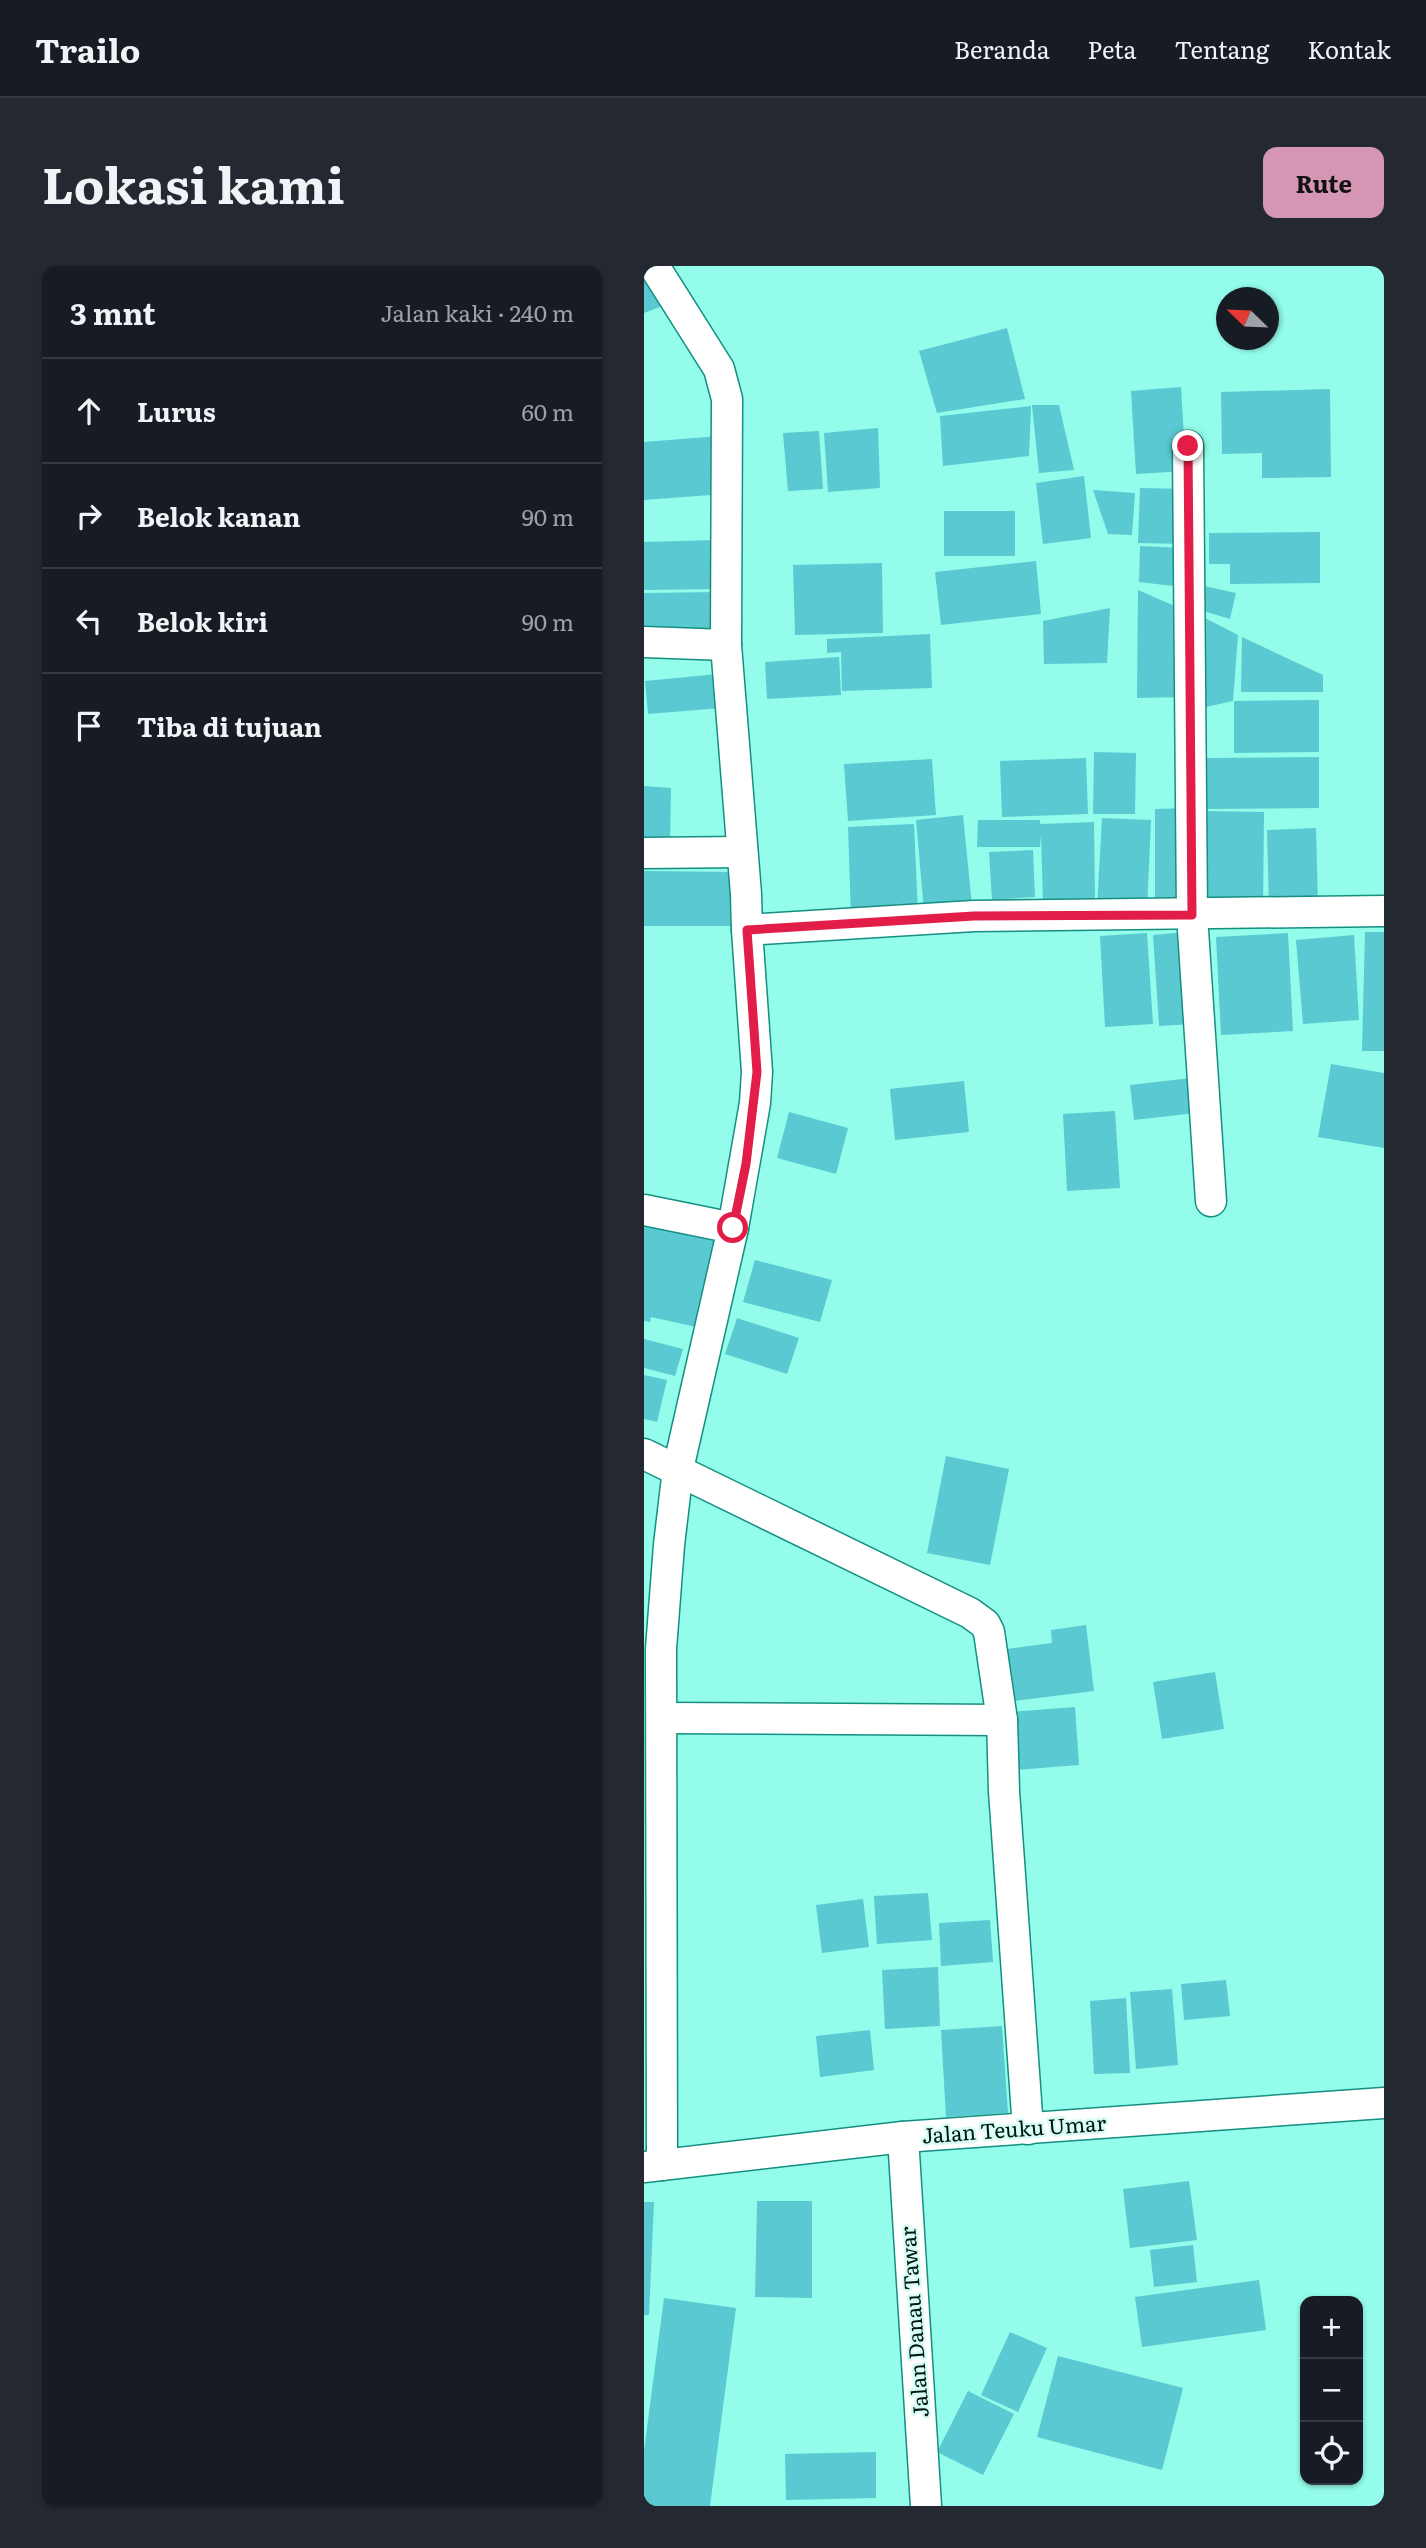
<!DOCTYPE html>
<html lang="id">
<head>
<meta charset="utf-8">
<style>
  body { margin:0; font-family:Literata,serif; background:#242831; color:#f1f3f6 }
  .controls { position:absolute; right:21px; bottom:21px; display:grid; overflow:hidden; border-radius:14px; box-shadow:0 2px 5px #0004 }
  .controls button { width:63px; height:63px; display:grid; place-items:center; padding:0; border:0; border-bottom:2px solid #363941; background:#171b24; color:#f1f3f6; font:35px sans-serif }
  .compass { position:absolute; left:572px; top:21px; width:63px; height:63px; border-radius:50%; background:#171b24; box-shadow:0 2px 5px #0004; rotate:293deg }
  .stop { position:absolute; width:21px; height:21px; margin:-16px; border:5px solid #e11d48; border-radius:50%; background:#fff }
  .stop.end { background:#e11d48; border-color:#fff; box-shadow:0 2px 7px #0008 }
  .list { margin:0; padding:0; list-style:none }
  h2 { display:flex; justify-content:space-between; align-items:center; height:91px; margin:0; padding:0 28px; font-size:30px }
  h2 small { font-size:23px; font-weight:400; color:#9ea1a6 }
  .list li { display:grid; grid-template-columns:46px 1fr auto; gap:21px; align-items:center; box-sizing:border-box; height:105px; padding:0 28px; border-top:2px solid #363941 }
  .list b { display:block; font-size:26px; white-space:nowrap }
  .list em { font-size:23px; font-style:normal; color:#9ea1a6 }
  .icon { flex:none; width:38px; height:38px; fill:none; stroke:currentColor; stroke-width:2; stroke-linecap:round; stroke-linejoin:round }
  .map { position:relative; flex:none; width:740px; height:2240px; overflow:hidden; border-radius:14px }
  header { display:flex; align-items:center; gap:42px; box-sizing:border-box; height:98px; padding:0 35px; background:#171b24; border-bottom:2px solid #363941 }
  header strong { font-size:33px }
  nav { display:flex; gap:38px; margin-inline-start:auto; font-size:24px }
  .intro { display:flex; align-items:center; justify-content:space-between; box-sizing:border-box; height:168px; padding:0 42px }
  h1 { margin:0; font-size:49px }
  .button { padding:18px 32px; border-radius:14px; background:#d496b2; color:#111; font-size:24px; font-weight:700 }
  main { display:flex; gap:42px; padding:0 42px }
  aside { flex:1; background:#171b24; border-radius:14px; box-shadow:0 2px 5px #0004 }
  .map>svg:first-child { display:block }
  .building { fill:#5ac9d1 }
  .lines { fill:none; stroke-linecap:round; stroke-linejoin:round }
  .street-casing { stroke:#148f80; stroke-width:33 }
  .street { stroke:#fff; stroke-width:30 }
  .route { stroke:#e11d48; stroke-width:9 }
  .labels { text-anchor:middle; stroke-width:5; stroke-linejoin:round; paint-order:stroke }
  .street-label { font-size:21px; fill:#011613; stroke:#d6fcf4 }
</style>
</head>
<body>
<header>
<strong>Trailo</strong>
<nav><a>Beranda</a><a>Peta</a><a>Tentang</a><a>Kontak</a></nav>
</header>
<div class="intro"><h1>Lokasi kami</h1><a class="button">Rute</a></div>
<main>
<aside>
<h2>3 mnt<small>Jalan kaki · 240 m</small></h2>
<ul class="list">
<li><svg class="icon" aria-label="ahead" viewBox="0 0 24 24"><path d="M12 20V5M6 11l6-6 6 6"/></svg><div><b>Lurus</b></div><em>60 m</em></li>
<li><svg class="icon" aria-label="right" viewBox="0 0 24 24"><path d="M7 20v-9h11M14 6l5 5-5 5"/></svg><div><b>Belok kanan</b></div><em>90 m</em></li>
<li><svg class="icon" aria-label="left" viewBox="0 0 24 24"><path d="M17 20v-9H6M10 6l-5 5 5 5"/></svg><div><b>Belok kiri</b></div><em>90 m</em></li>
<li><svg class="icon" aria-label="arrive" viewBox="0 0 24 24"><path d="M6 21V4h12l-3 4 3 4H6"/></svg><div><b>Tiba di tujuan</b></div></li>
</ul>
</aside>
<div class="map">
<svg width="740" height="2240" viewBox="0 0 740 2240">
  <rect width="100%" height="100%" fill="#93fcea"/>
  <g class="building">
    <path d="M0,7L21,39L0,47Z"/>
    <path d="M363,62L381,133L293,147L275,85Z"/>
    <path d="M537,121L542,205L492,208L487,125Z"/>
    <path d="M686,123L687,211L618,212V187L578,188L577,126Z"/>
    <path d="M388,139H415L430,204L395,207Z"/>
    <path d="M387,140L385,190L299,200L296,150Z"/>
    <path d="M234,162L236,222L184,226L180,167Z"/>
    <path d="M175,165L179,223L144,225L139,167Z"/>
    <path d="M75,170L80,228L0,234V176Z"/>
    <path d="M440,210L447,272L399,278L392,217Z"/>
    <path d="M496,222L543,223L542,278L494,277Z"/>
    <path d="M449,224L491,227L488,269L464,268Z"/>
    <rect x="300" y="245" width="71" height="45"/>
    <path d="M676,266V317L586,318V298H565V267Z"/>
    <path d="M73,274L74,323L0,324V276Z"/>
    <path d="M496,280L540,282L538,321L495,316Z"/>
    <path d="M392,295L397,348L297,359L291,306Z"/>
    <path d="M238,297L239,367L151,369L149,299Z"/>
    <path d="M560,320L592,327L586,353L556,344Z"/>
    <path d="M494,324L542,345V431L493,432Z"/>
    <path d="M76,326V374L0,375V327Z"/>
    <path d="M466,342L463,397L400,398L399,355Z"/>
    <path d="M559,351L594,369L589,435L557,442Z"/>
    <path d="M286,368L288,422L198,425L197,386L183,387V373Z"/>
    <path d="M598,371L679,409V426H597Z"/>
    <path d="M195,391L197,429L123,433L121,396Z"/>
    <path d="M74,408L77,442L4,448L1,415Z"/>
    <path d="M675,434V486L590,487V435Z"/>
    <path d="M450,486L492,487L491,548H449Z"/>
    <path d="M675,491V542L561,543V492Z"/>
    <path d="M442,492L444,548L358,551L356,495Z"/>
    <path d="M288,493L292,549L204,555L200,498Z"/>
    <path d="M0,520L27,522L26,577L0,576Z"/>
    <path d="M545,542V639H511V543Z"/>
    <path d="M560,545L620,546L619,642L559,641Z"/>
    <path d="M319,549L328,640L280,645L272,554Z"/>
    <path d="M458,552L507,554L503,644L453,642Z"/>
    <path d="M334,554H396V558L450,556L451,633L399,634L397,569L396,581H333Z"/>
    <path d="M270,558L274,648L207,651L204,561Z"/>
    <path d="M672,562L674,640L625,642L623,564Z"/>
    <path d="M389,584L391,631L348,634L345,586Z"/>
    <path d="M0,605L95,606V660H0Z"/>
    <path d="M542,666L548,758L515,760L509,669Z"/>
    <path d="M721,666H740V785H718Z"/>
    <path d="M503,667L509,758L461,761L456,670Z"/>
    <path d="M644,667L649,765L577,769L572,671Z"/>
    <path d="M710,669L715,754L659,758L652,674Z"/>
    <path d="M687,798L740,807V882L674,871Z"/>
    <path d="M547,812L552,847L490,854L486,819Z"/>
    <path d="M320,815L325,866L251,874L246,823Z"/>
    <path d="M471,845L476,922L423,925L419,848Z"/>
    <path d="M145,846L204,862L192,908L133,892Z"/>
    <path d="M0,957L76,973L57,1062L7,1051L6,1056L0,1055Z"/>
    <path d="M111,994L188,1014L176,1056L99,1036Z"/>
    <path d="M93,1052L155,1072L143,1108L81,1088Z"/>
    <path d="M0,1073L39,1083L31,1110L0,1102Z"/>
    <path d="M0,1109L23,1114L13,1156L0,1153Z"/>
    <path d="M302,1190L365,1203L346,1299L283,1287Z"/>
    <path d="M442,1359L450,1425L369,1435L363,1383L408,1377L407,1364Z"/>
    <path d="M571,1406L580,1463L518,1473L509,1416Z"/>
    <path d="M431,1441L435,1499L371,1504L367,1446Z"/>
    <path d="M284,1627L288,1674L233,1678L230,1630Z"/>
    <path d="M219,1633L225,1681L178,1687L172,1639Z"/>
    <path d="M346,1654L349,1696L297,1700L295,1657Z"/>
    <path d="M294,1701L296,1760L241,1763L238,1704Z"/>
    <path d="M582,1714L586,1750L540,1754L537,1718Z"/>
    <path d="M528,1723L534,1799L492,1803L486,1726Z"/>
    <path d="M482,1732L486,1807L450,1808L446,1735Z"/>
    <path d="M358,1760L364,1847L302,1851L297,1764Z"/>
    <path d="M226,1764L230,1804L176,1811L172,1770Z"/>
    <path d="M545,1915L553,1974L486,1982L479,1923Z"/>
    <path d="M113,1935H168V2032L111,2031Z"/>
    <path d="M0,1936H10L5,2049H0Z"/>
    <path d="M549,1979L553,2016L510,2021L506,1984Z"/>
    <path d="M615,2014L622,2064L498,2081L491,2031Z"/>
    <path d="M20,2032L92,2042L66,2240H0V2185Z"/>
    <path d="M366,2066L403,2082L374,2146L337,2129Z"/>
    <path d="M414,2090L539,2122L518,2204L393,2171Z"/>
    <path d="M324,2125L370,2148L339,2209L293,2186Z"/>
    <path d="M232,2186V2232L142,2234L141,2188Z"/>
  </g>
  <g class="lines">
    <g class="street-casing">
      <g id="street">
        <path d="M10,0L75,103L83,133L82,379L102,628L103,664"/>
        <path d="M544,180L548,649L567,935"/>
        <path d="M0,376L82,379"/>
        <path d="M0,587L98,586"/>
        <path d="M0,944L89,962"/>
        <path d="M0,1188L326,1347L341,1358L345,1366L358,1454L360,1525L384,1863"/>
        <path d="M18,1452L358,1454"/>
        <path d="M259,1871L282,2240"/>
        <path d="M18,1899L17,1383L25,1279L34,1203L89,962L111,837L113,806L103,664L330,650L740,645"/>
        <path d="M0,1901L259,1871L740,1837"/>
      </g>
    </g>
    <use href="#street" class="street"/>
  </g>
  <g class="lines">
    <path class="route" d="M89,962L102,898L113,806L103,664L330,650L548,649L544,180"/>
  </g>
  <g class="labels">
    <g class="street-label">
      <text transform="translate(370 1864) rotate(-4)" y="7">Jalan Teuku Umar</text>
      <text transform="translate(271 2056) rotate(-94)" y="7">Jalan Danau Tawar</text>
    </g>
  </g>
</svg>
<div class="controls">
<button>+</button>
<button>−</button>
<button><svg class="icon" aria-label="locate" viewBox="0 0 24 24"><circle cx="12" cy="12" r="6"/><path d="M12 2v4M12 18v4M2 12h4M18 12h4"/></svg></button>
</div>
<svg class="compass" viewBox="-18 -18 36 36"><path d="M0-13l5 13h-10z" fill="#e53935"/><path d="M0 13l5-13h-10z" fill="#9ea1a6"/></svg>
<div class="stop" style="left:89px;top:962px"></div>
<div class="stop end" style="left:544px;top:180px"></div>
</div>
</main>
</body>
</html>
